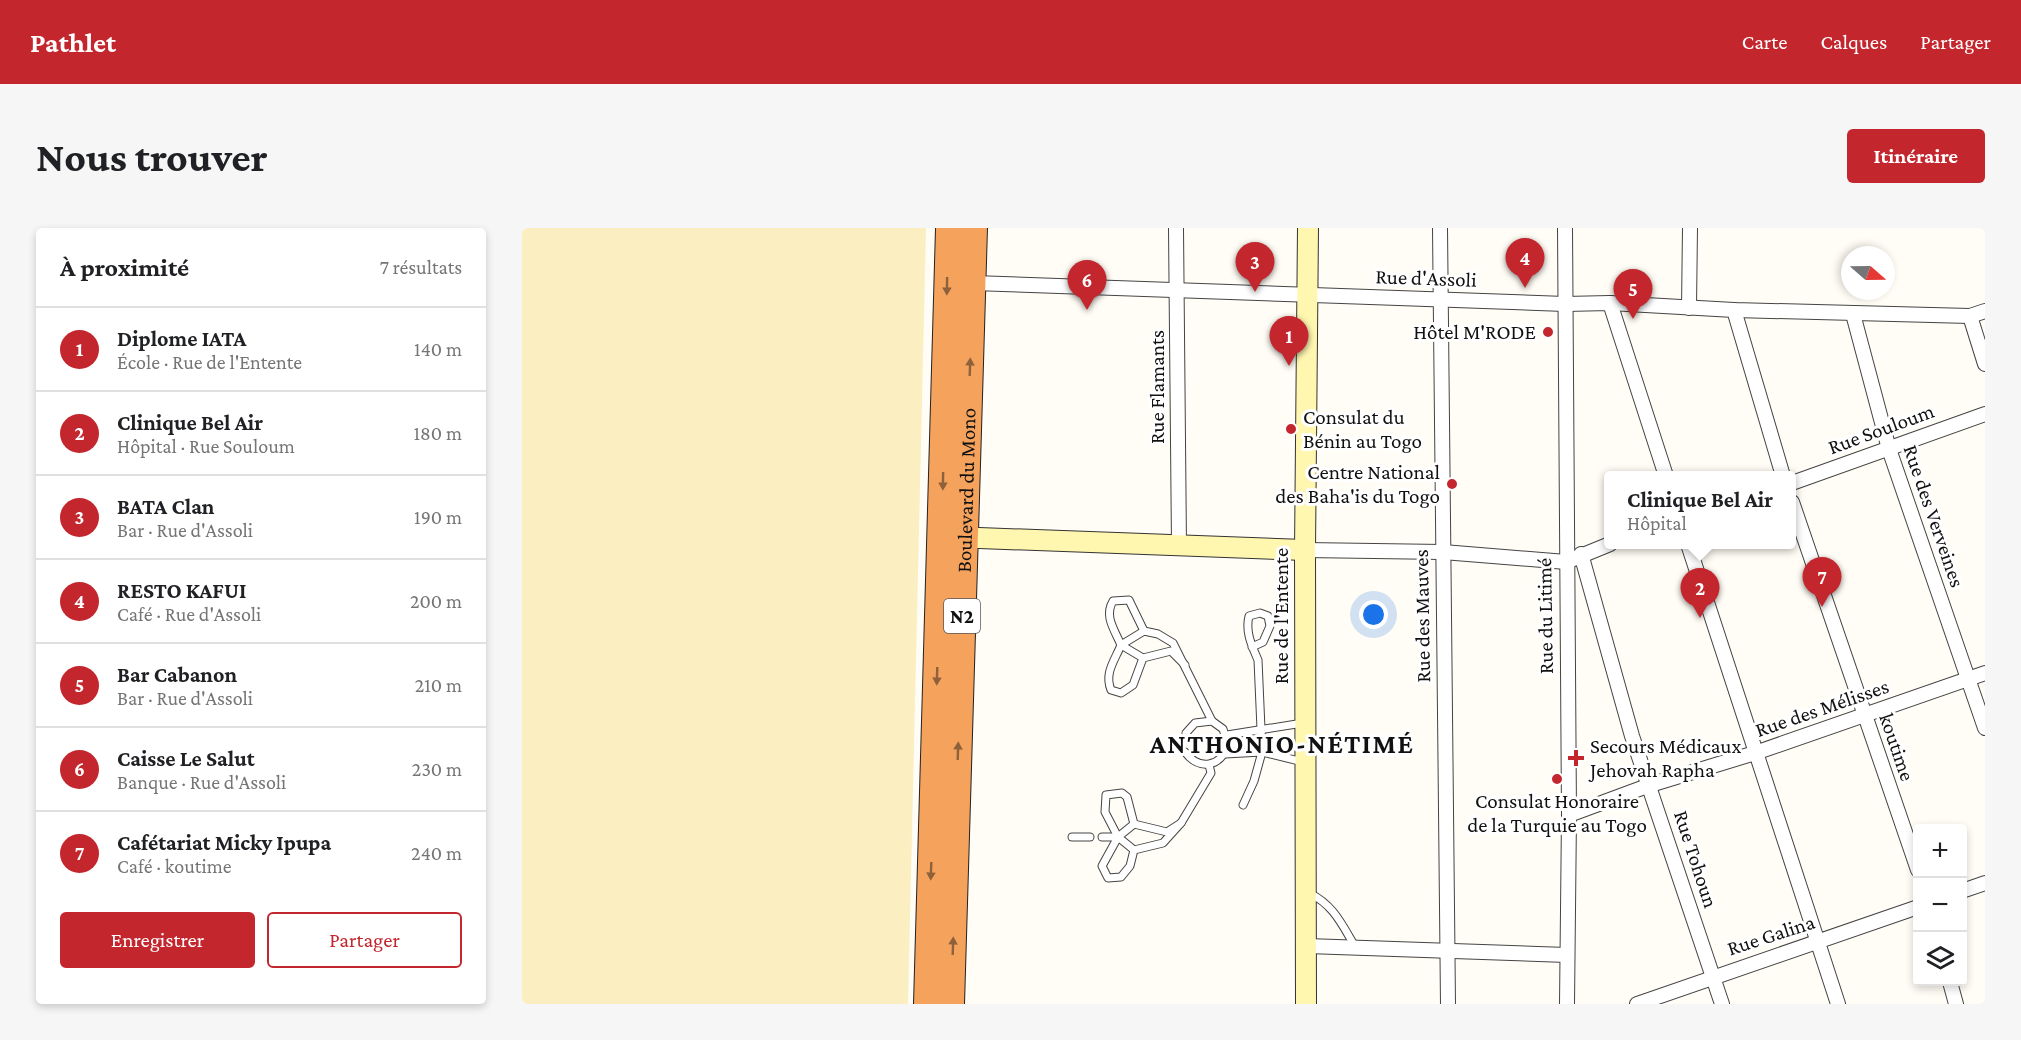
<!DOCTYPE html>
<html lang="fr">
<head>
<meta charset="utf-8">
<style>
  body { margin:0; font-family:"Crimson Pro",serif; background:#f6f6f6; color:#202124 }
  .controls { position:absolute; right:18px; bottom:18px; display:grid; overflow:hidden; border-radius:6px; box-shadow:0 3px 9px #0003 }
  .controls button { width:54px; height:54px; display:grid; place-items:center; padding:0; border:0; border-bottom:2px solid #e0e0e0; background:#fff; color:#202124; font:30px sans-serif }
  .compass { position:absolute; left:1319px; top:18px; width:54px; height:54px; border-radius:50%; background:#fff; box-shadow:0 3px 9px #0003; rotate:110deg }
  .you { position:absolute; left:852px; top:387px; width:21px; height:21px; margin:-15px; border:4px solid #fff; border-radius:50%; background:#1a73e8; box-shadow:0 0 0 9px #1a73e833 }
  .badge { display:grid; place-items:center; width:39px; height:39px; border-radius:50%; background:#c4262e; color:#fff; font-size:20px; font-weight:700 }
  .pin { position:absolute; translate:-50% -50px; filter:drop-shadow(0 2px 3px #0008) }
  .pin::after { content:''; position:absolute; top:32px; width:21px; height:18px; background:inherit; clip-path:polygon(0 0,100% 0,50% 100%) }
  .popup { position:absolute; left:1082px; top:243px; width:192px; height:78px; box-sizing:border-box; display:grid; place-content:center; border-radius:6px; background:#fff; filter:drop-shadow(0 2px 4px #0005); font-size:20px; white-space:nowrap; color:#757577 }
  .popup b { font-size:22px; color:#202124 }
  .popup::after { content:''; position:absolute; left:50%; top:100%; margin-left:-12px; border:12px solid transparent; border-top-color:#fff }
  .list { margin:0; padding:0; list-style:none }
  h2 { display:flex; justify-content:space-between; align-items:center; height:78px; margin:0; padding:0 24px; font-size:26px }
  h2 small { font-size:20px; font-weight:400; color:#757577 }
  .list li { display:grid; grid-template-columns:39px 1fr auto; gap:18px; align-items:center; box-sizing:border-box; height:84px; padding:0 24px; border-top:2px solid #e0e0e0 }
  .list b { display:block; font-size:22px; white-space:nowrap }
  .list p { margin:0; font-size:20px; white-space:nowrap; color:#757577 }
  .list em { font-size:20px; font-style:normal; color:#757577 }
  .actions { display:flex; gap:12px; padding:18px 24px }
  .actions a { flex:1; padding:14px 0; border:2px solid #c4262e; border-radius:6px; text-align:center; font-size:21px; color:#c4262e }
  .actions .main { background:#c4262e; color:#fff }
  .icon { flex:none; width:33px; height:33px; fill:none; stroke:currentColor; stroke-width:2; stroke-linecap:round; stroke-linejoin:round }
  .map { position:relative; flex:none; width:1463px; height:776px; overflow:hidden; border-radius:6px }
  header { display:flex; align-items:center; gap:36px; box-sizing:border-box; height:84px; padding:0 30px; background:#c4262e; color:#fff }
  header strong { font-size:28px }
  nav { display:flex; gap:33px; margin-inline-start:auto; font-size:21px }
  .intro { display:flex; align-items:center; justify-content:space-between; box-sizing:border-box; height:144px; padding:0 36px }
  h1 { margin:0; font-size:42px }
  .button { padding:15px 27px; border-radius:6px; background:#c4262e; color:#fff; font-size:21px; font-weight:700 }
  main { display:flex; gap:36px; padding:0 36px }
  aside { flex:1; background:#fff; border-radius:6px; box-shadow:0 3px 9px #0003 }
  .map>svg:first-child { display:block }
  .sand { fill:#fbeec1 }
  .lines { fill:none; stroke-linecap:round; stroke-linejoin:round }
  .lane-casing { stroke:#444; stroke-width:9 }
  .street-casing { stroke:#444; stroke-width:16 }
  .secondary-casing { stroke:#333; stroke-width:22 }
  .highway-casing { stroke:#222; stroke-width:28 }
  .lane { stroke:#fff; stroke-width:7 }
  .street { stroke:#fff; stroke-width:14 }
  .secondary { stroke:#fff6b0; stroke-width:20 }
  .highway { stroke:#f5a25d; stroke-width:26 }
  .oneway { fill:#8e613b }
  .poi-dot { fill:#c4262e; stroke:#fff; stroke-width:2 }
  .labels { text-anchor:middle; stroke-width:6; stroke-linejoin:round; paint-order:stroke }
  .shield { fill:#fff; stroke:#585858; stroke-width:1.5 }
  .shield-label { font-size:20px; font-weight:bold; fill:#111 }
  .street-label { font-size:21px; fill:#111; stroke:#fff }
  .poi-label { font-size:21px; fill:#111; stroke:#fff; text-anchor:end }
  .district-label { font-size:27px; font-weight:bold; letter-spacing:1.5px; fill:#111; stroke:#fff }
</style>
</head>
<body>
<header>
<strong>Pathlet</strong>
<nav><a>Carte</a><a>Calques</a><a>Partager</a></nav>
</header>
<div class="intro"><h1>Nous trouver</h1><a class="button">Itinéraire</a></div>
<main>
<aside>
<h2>À proximité<small>7 résultats</small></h2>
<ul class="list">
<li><span class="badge">1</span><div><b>Diplome IATA</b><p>École · Rue de l'Entente</p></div><em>140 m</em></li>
<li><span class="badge">2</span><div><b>Clinique Bel Air</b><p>Hôpital · Rue Souloum</p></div><em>180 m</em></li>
<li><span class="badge">3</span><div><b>BATA Clan</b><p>Bar · Rue d'Assoli</p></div><em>190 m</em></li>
<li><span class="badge">4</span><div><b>RESTO KAFUI</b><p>Café · Rue d'Assoli</p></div><em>200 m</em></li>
<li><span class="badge">5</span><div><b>Bar Cabanon</b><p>Bar · Rue d'Assoli</p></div><em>210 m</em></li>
<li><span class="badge">6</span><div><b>Caisse Le Salut</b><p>Banque · Rue d'Assoli</p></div><em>230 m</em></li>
<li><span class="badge">7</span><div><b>Cafétariat Micky Ipupa</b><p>Café · koutime</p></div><em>240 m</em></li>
</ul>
<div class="actions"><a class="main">Enregistrer</a><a>Partager</a></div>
</aside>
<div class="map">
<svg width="1463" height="776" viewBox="0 0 1463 776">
  <rect width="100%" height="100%" fill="#fffdf5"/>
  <path class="sand" d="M0,0H404L386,776H0Z"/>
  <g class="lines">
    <g class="lane-casing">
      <g id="lane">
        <path d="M622,403L607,372L591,373C582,388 592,401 599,417C593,432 582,445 589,462L599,465L611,457L621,430L649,423L663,437"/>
        <path d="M621,430L599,417L622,403L636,406L651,415L690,493"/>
        <path d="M705,507L781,495"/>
        <path d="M663,524C677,543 699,539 706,517L701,501L690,493L673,495L664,505"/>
        <path d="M703,526L740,524L781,534"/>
        <path d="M721,577L732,553L740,524L736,432C730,418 723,404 727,388L738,385L746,388L748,398L741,414L730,419"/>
        <path d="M659,595L689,545L687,537"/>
        <path d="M550,609H568"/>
        <path d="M580,609H596L612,622"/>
        <path d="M596,609L580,638L586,650L599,649L608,638L612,622L641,615L659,595L645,604L612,596L596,609L583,584L584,567L600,565L605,569L612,596"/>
        <path d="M787,665C812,677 820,697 834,720"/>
      </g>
    </g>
    <g class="street-casing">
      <g id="street">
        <path d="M654,0L657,318"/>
        <path d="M918,0L926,776"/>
        <path d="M1043,0L1047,587L1045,776"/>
        <path d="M451,55L1043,76L1088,75L1212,82L1448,88L1463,83"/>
        <path d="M1088,75L1144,248"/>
        <path d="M1167,80L1168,0"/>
        <path d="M1212,82L1261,248"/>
        <path d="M1331,86L1367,221L1463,500"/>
        <path d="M1448,88L1463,136"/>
        <path d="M1270,255L1463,186"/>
        <path d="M1270,274L1396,642"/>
        <path d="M1166,316L1316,776"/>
        <path d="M783,322L921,324L1044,334L1088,316"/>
        <path d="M1059,326L1110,508L1200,776"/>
        <path d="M1047,587L1128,557L1233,525L1463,445"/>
        <path d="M1440,663L1463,655"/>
        <path d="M785,718L1045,727"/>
        <path d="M1428,754L1434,776"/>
        <path d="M1115,776L1396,679"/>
      </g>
    </g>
    <g class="secondary-casing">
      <g id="secondary">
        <path d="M431,309L783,322"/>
        <path d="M784,776L783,322L786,0"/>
      </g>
    </g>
    <g class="highway-casing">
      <g id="highway">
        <path d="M405,776L427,0"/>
        <path id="s1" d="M429,776L452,0"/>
      </g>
    </g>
    <use href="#lane" class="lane"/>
    <use href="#street" class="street"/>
    <use href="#secondary" class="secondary"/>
    <use href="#highway" class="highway"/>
  </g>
  <defs><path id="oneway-solid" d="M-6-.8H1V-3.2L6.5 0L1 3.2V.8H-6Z" transform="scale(1.5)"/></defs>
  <g class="oneway">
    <use href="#oneway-solid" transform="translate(425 58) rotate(91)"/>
    <use href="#oneway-solid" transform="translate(448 139) rotate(-88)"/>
    <use href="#oneway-solid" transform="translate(421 253) rotate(91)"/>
    <use href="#oneway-solid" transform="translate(415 448) rotate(92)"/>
    <use href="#oneway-solid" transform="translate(436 523) rotate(-88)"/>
    <use href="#oneway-solid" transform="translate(409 643) rotate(92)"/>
    <use href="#oneway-solid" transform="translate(431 718) rotate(-88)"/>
  </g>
  <g class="poi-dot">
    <circle cx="1026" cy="104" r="6"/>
    <circle cx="769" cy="201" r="6"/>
    <circle cx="930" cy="256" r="6"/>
    <path d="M1051 521h6v6h6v6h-6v6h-6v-6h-6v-6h6z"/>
    <circle cx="1035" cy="551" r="6"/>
  </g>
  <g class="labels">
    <rect class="shield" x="422" y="371" width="36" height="34" rx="4.5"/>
    <g class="shield-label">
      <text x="440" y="395">N2</text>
    </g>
    <g class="street-label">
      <text transform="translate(904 50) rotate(2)" y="7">Rue d'Assoli</text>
      <text transform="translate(635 159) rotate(-90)" y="7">Rue Flamants</text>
      <text transform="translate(1359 201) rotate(-20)" y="7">Rue Souloum</text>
      <text dy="7" stroke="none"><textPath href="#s1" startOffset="514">Boulevard du Mono</textPath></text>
      <text transform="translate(1412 288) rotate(71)" y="7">Rue des Verveines</text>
      <text transform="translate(759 388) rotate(-90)" y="7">Rue de l'Entente</text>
      <text transform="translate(900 388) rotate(-91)" y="7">Rue des Mauves</text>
      <text transform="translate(1023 388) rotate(-91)" y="7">Rue du Litimé</text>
      <text transform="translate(1300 480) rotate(-19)" y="7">Rue des Mélisses</text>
      <text transform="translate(1375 519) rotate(71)" y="7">koutime</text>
      <text transform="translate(1174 631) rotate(72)" y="7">Rue Tohoun</text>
      <text transform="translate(1249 707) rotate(-18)" y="7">Rue Galina</text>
    </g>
    <g class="poi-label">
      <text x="1014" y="111">Hôtel M'RODE</text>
      <text x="781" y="196" text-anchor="start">Consulat du<tspan x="781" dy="24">Bénin au Togo</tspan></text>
      <text x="918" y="251">Centre National<tspan x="918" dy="24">des Baha'is du Togo</tspan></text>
      <text x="1068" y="525" text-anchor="start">Secours Médicaux<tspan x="1068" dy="24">Jehovah Rapha</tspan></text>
      <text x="1035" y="580" text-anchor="middle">Consulat Honoraire<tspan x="1035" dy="24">de la Turquie au Togo</tspan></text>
    </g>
    <g class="district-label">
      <text x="760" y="525">ANTHONIO-NÉTIMÉ</text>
    </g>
  </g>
</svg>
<div class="controls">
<button>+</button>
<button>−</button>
<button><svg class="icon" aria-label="layers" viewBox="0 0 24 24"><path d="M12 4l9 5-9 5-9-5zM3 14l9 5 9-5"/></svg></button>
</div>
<svg class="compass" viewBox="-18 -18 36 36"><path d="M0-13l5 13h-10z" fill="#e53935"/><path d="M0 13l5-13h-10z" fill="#757577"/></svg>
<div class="you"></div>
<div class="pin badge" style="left:767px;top:138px">1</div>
<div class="pin badge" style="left:1178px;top:390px">2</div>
<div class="popup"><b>Clinique Bel Air</b>Hôpital</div>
<div class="pin badge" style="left:733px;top:64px">3</div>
<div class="pin badge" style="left:1003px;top:60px">4</div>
<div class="pin badge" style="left:1111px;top:91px">5</div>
<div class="pin badge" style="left:565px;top:82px">6</div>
<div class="pin badge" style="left:1300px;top:379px">7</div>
</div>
</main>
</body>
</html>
